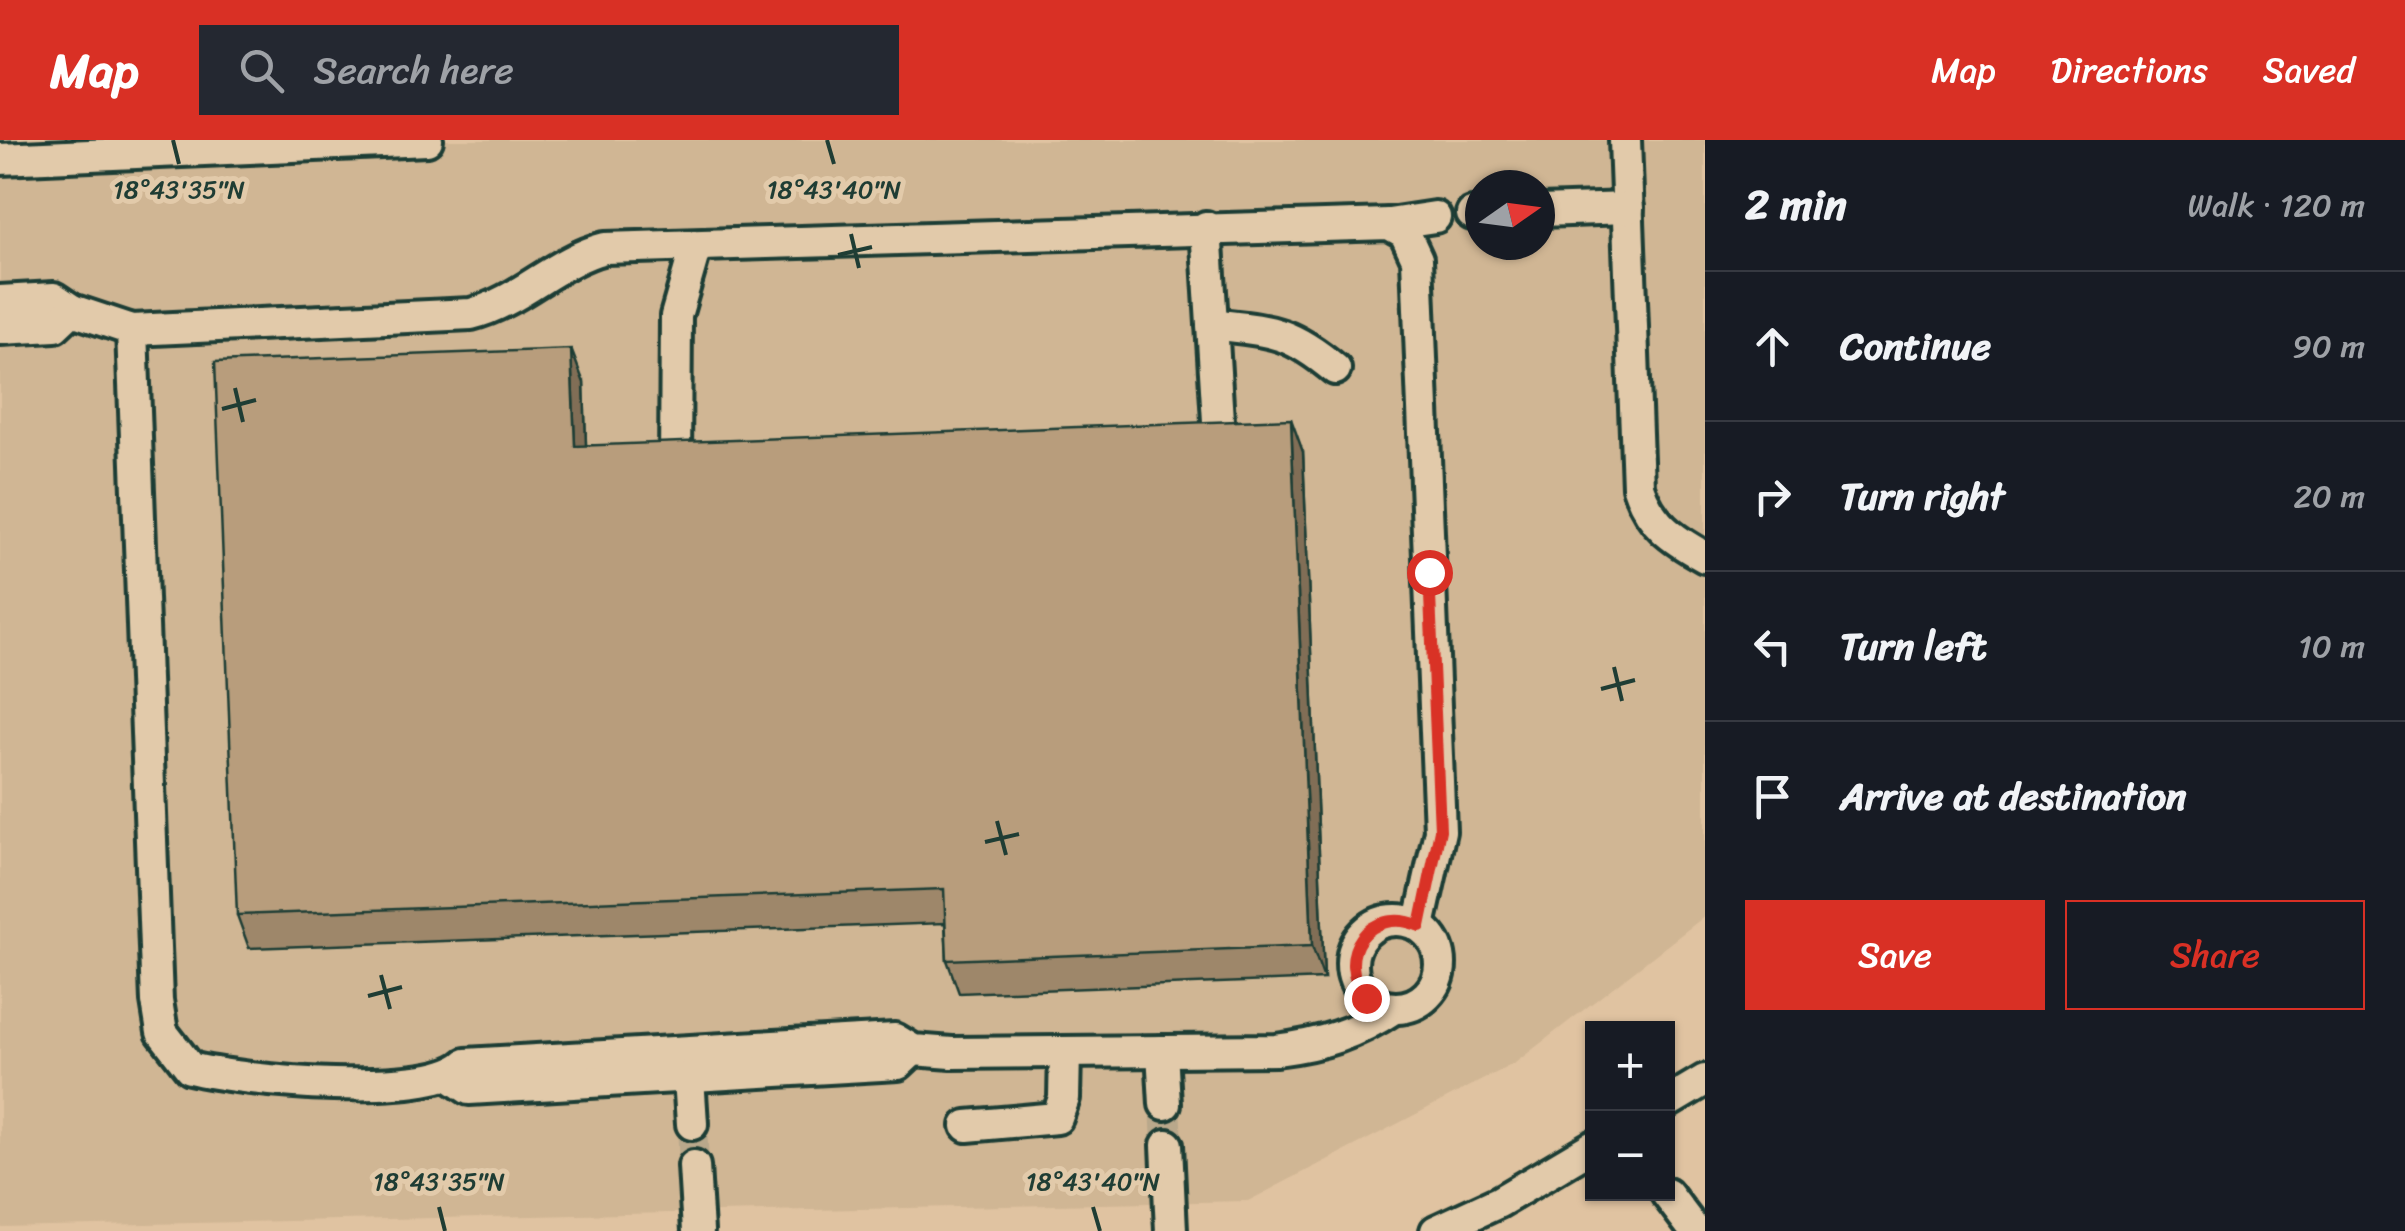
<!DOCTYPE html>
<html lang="en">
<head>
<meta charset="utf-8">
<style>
  body { margin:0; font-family:Sriracha,sans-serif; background:#242831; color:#f1f3f6 }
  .controls { position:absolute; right:30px; bottom:30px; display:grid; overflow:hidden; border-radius:0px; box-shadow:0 2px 8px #0004 }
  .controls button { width:90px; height:90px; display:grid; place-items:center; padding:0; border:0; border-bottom:2px solid #363941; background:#171b24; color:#f1f3f6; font:50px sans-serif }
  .compass { position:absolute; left:1465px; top:30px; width:90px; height:90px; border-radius:50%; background:#171b24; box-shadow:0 2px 8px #0004; rotate:76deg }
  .stop { position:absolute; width:30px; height:30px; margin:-22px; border:8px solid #d93025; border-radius:50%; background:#fff }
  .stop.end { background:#d93025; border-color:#fff; box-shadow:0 2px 10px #0008 }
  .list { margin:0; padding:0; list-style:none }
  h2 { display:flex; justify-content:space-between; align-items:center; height:130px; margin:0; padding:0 40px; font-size:42px }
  h2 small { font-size:32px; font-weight:400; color:#9ea1a6 }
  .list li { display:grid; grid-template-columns:65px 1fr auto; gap:30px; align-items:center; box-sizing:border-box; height:150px; padding:0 40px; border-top:2px solid #363941 }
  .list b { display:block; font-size:38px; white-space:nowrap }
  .list em { font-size:32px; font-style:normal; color:#9ea1a6 }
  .actions { display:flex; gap:20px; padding:30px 40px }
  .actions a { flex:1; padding:22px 0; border:2px solid #d93025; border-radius:0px; text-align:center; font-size:35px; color:#d93025 }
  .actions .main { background:#d93025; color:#fff }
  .icon { flex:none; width:55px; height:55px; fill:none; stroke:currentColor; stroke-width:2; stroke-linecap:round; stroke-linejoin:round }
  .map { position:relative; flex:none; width:1705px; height:1091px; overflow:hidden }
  header { display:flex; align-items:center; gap:60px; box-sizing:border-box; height:140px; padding:0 50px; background:#d93025; color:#fff }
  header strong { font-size:48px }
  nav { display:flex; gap:55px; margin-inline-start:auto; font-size:35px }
  .search { width:700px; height:90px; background:#242831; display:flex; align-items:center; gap:25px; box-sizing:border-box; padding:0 35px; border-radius:0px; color:#9ea1a6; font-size:38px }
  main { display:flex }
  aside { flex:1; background:#171b24 }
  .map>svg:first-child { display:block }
  .built { fill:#d0b694; fill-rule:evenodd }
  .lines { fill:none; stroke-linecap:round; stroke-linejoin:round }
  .minor-tunnel { stroke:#b9a88b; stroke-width:30; stroke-dasharray:30 15; stroke-linecap:butt }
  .minor-casing { stroke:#1f3d34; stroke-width:38 }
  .minor { stroke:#e2caaa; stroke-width:30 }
  .wall { fill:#9e876a; stroke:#1f3d34; stroke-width:2.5 }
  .shaded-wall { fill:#816e56; stroke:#1f3d34; stroke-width:2.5 }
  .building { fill:#b89d7b; stroke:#1f3d34; stroke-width:2.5 }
  .route { stroke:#d93025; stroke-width:12 }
  .ticks { fill:none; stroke:#1f3d34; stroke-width:4 }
  .ticks-label { font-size:25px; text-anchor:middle; fill:#1f3d34; stroke:#e2caaa; stroke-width:10; stroke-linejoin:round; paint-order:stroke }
</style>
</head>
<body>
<header>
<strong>Map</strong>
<div class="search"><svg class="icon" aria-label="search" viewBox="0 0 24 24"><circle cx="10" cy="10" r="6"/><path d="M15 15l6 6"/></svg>Search here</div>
<nav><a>Map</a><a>Directions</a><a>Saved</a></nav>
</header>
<main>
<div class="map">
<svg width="1705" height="1091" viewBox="0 0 1705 1091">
  <rect width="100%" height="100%" fill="#e0c3a1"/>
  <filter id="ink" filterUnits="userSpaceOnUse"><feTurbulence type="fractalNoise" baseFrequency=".01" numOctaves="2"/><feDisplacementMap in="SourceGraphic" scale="20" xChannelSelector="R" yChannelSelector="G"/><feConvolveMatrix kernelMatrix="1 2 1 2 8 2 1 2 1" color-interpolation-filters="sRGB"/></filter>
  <g filter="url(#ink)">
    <path class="built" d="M0,0H1705V776L1515,923L1248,1061L0,1087ZM1480,45H1540V105H1480Z"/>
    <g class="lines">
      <g class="minor-tunnel">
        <path d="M1165,964L1167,1005"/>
        <path d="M692,984L694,1026"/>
      </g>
      <g class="minor-casing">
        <g id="minor">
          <path d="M1625,0L1638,347C1650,384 1672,399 1705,417"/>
          <path d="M0,19L427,0"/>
          <path d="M1540,71L1628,68"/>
          <path d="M1472,74L1480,73"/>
          <path d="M1389,84L1435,77"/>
          <path d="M1206,87L1219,297"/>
          <path d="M0,161L54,158L72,170L132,190L471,174C520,162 556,120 605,108L1389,84L1405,93L1417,119L1440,691L1419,786"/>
          <path d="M1212,184C1271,191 1288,190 1335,229"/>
          <path d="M0,189L55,186L72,170"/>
          <path d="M132,190L157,861L162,892L190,928C242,941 428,959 466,924L895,899L913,910L952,913L1276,910C1323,904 1355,894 1394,868"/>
          <path d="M675,327L676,176L696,106"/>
          <circle cx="1396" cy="824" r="44"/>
          <path d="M1162,911L1165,964"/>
          <path d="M451,937L469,949L898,924L913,910"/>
          <path d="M689,937L692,984"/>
          <path d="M1668,962L1705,940"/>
          <path d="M967,986L1057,978L1064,958L1065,912"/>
          <path d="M1167,1005L1171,1091"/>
          <path d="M694,1026L698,1091"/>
          <path d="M1667,1054L1695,1091"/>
          <path d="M1436,1091L1499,1062L1592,1007"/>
        </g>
      </g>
      <use href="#minor" class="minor"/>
    </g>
    <path class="wall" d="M584,243L586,305L1303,312L1324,839L959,853L947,820L945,783L249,808L237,775Z"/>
    <g class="shaded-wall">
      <path d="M571,209L584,243L587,339L575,306Z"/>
      <path d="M1291,279L1303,312L1324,839L1312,806Z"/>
    </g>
    <path class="building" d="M571,209L575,306L1291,279L1312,806L947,820L944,749L237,775L215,222Z"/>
  </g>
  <g class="lines" filter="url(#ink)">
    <path class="route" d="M1366,858C1332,816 1370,764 1420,786L1440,690L1429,432"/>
  </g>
  <path class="ticks" d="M173,0L179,24M827,0L834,24M851,94L859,128M838,115L872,107M235,248L243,282M222,269L256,260M1614,527L1622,561M1601,549L1635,540M997,681L1006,715M985,702L1019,694M381,835L390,869M368,856L402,847M439,1067L445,1091M1093,1067L1100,1091"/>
  <g class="ticks-label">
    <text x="179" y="58">18°43'35"N</text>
    <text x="834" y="58">18°43'40"N</text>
    <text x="439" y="1050">18°43'35"N</text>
    <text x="1093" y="1050">18°43'40"N</text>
  </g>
</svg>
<div class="controls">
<button>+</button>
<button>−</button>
</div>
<svg class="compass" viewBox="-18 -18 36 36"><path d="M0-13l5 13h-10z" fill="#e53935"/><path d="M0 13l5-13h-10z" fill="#9ea1a6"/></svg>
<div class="stop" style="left:1429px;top:432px"></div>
<div class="stop end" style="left:1366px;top:858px"></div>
</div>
<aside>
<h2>2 min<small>Walk · 120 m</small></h2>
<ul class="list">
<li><svg class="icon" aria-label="ahead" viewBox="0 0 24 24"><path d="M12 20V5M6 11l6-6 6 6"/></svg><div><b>Continue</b></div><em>90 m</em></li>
<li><svg class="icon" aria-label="right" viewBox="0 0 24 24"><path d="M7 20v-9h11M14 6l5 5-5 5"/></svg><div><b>Turn right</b></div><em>20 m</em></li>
<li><svg class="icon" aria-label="left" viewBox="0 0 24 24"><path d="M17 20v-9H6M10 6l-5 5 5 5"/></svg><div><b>Turn left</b></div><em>10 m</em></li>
<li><svg class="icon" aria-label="arrive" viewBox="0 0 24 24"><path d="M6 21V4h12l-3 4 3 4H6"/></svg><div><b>Arrive at destination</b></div></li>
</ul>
<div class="actions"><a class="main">Save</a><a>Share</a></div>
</aside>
</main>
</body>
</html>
